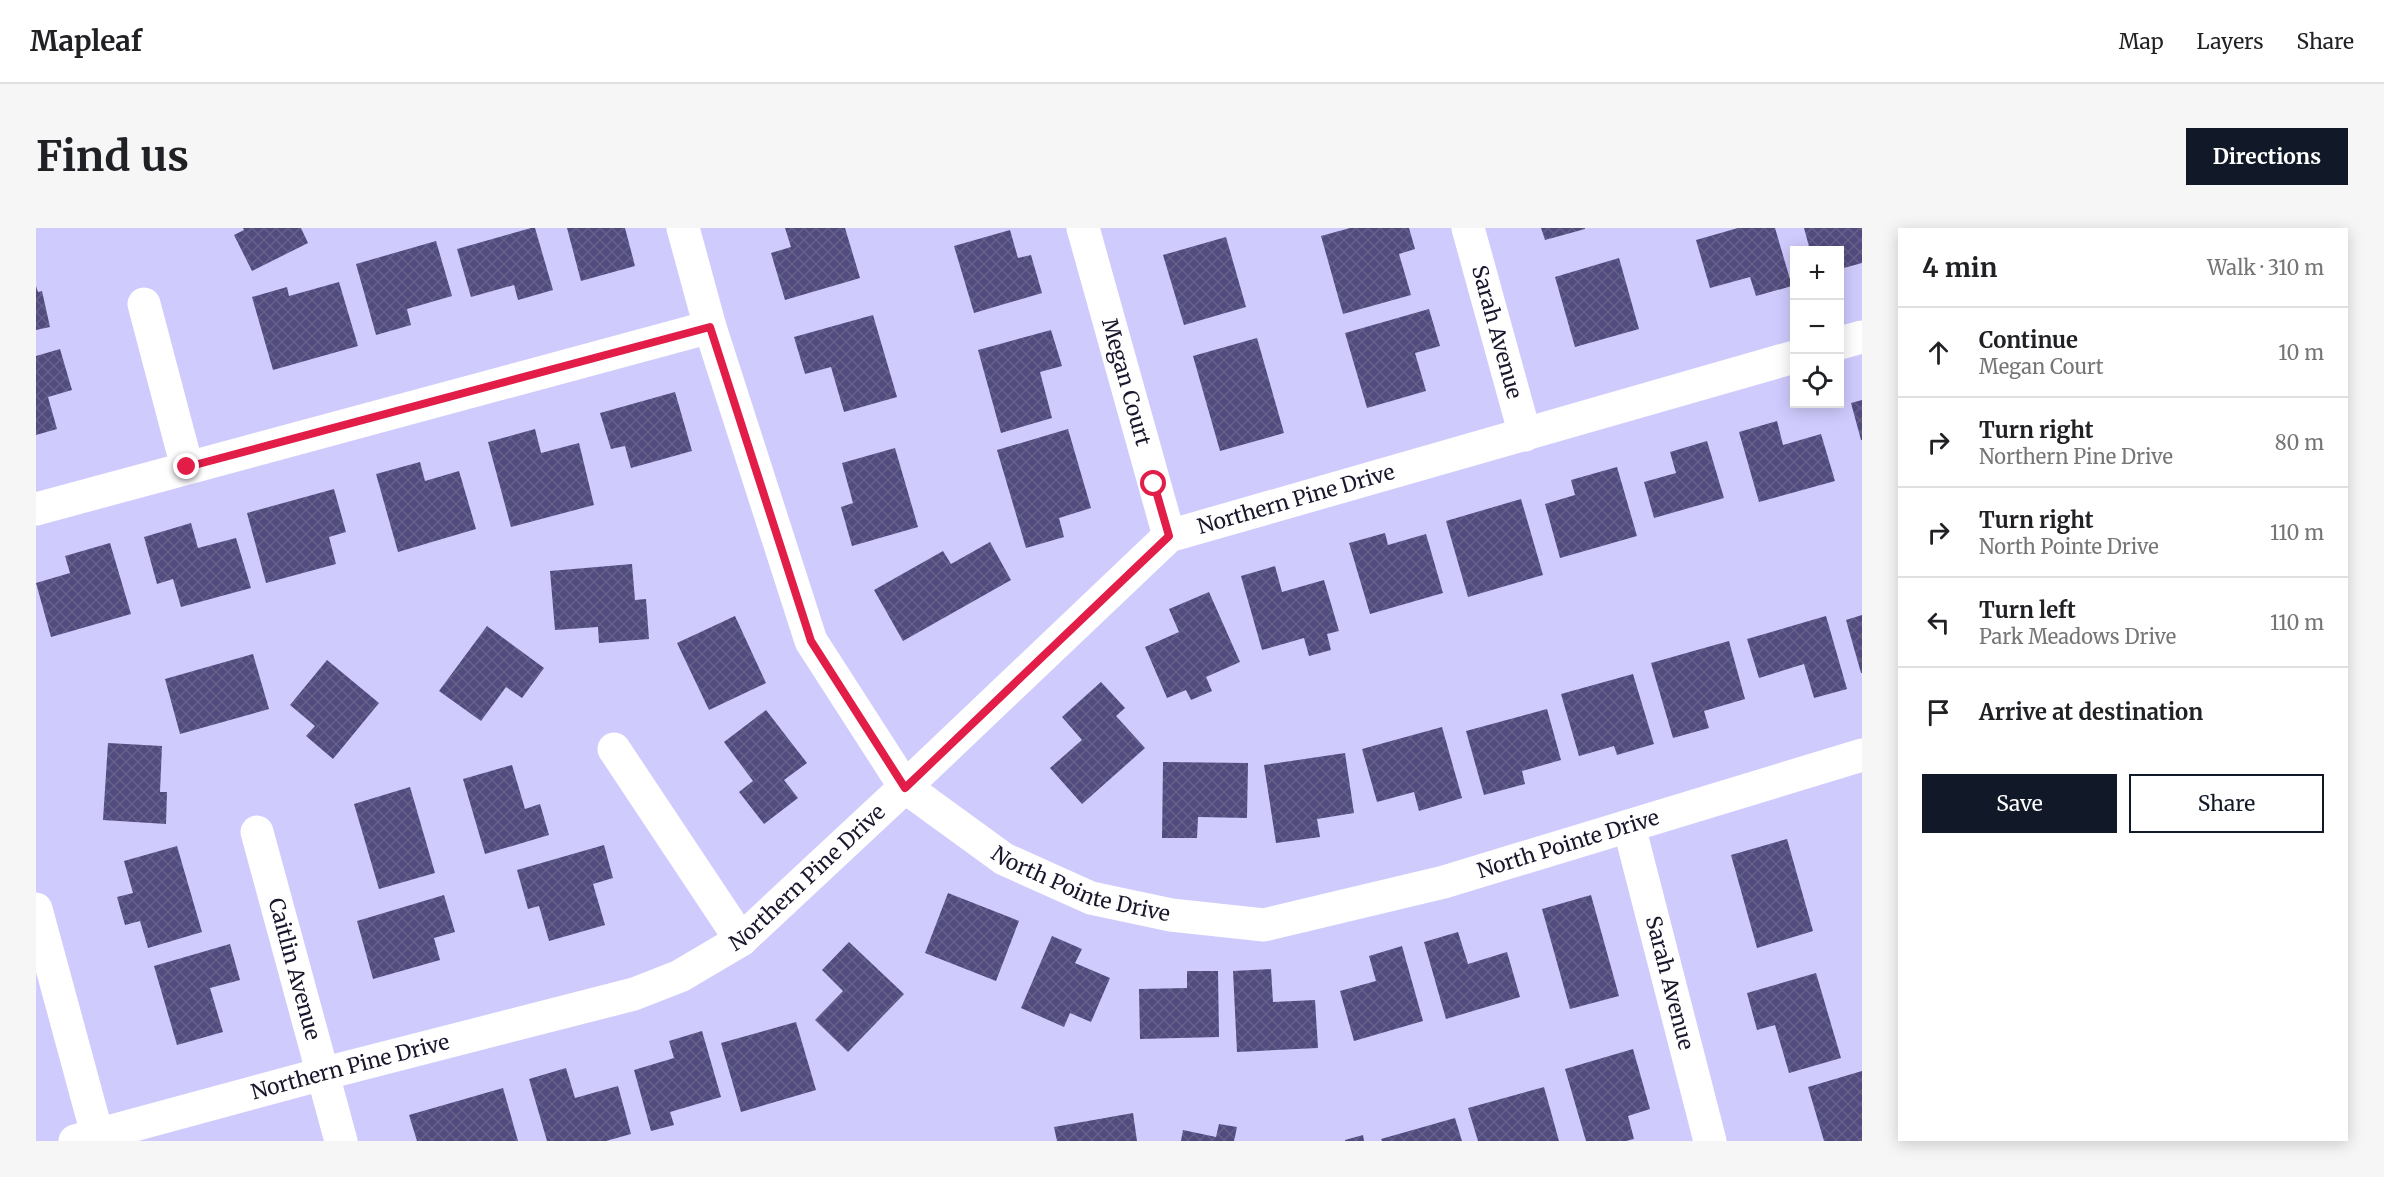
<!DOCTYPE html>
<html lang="en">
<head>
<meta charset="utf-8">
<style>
  body { margin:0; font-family:Merriweather,serif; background:#f6f6f6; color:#202124 }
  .controls { position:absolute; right:18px; top:18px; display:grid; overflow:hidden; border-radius:0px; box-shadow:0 3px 15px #0003 }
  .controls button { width:54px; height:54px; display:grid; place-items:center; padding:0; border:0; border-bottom:2px solid #e0e0e0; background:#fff; color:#202124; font:30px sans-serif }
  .stop { position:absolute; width:18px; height:18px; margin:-14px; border:4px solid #e11d48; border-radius:50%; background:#fff }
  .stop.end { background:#e11d48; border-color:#fff; box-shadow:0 2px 6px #0008 }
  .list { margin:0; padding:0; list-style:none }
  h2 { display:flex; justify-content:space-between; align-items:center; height:78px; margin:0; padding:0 24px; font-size:26px }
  h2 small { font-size:20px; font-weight:400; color:#757577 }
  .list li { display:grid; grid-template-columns:39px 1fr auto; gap:18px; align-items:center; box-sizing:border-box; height:90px; padding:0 24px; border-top:2px solid #e0e0e0 }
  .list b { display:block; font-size:22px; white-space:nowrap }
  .list p { margin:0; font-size:20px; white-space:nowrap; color:#757577 }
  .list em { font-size:20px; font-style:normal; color:#757577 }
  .actions { display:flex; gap:12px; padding:18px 24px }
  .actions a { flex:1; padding:14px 0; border:2px solid #111827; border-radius:0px; text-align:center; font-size:21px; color:#111827 }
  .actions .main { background:#111827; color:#fff }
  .icon { flex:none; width:33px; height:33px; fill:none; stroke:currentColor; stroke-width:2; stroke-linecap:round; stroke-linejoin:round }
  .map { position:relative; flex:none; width:1826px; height:913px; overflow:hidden; border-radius:0px }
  header { display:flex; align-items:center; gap:36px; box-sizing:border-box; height:84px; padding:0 30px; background:#fff; border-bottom:2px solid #e0e0e0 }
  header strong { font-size:28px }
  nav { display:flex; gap:33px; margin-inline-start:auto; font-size:21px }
  .intro { display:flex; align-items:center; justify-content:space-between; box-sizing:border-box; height:144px; padding:0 36px }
  h1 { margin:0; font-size:42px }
  .button { padding:15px 27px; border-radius:0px; background:#111827; color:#fff; font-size:21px; font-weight:700 }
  main { display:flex; gap:36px; padding:0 36px }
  aside { flex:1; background:#fff; border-radius:0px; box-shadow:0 3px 15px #0003 }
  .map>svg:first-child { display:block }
  .building { fill:url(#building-cross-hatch) }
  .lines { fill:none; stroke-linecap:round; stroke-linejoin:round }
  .minor { stroke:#fff; stroke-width:33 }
  .route { stroke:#e11d48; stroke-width:8 }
  .labels { text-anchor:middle; stroke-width:6; stroke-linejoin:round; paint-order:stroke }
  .street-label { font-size:21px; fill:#1a172d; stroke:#f2f1fe }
</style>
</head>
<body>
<header>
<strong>Mapleaf</strong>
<nav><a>Map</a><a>Layers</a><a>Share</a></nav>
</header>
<div class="intro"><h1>Find us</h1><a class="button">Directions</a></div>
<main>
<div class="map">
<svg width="1826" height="913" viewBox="0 0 1826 913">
  <defs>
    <pattern id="building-cross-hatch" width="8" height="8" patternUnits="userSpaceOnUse" patternTransform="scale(1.5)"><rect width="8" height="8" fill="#514b7e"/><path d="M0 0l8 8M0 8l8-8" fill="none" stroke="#66618b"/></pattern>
  </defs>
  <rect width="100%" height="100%" fill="#cfcbfd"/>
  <g class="building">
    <path d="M207,0H265L272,15L216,43L198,7L208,2Z"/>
    <path d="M495,0H499L517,62L482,72L478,57L435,69L421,21Z"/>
    <path d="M531,0H589L599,38L545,53Z"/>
    <path d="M749,0H809L824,50L749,72L735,25L755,19Z"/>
    <path d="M1314,0H1373L1379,21L1363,26L1375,67L1307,86L1285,8Z"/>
    <path d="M1505,0H1549V1L1509,12Z"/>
    <path d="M1702,0H1739L1756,58L1720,68L1714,49L1674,60L1660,12Z"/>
    <path d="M1768,0H1826V35L1804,41V22H1774Z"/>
    <path d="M974,2L982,30L995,27L1006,65L938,85L918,18Z"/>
    <path d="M1190,9L1210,79L1148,97L1127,27Z"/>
    <path d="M400,13L416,68L371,81L375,97L340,107L320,36Z"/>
    <path d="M1583,30L1603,101L1539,119L1519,49Z"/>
    <path d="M303,54L322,118L237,142L216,69L251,59L253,68Z"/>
    <path d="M0,58L2,64L6,63L14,99L0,102Z"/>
    <path d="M1393,81L1404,118L1379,125L1390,163L1331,180L1309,105Z"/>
    <path d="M837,87L861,169L808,184L795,139L769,146L758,109Z"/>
    <path d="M1015,102L1026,138L1004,144L1016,190L965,205L942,122Z"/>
    <path d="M1221,110L1248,205L1184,223L1157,128Z"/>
    <path d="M24,121L36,162L12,169L21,201L0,207V128Z"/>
    <path d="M639,164L656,223L595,240L589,218L575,221L564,185Z"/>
    <path d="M1826,172V212H1825L1815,175Z"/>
    <path d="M1741,193L1747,217L1785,206L1799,253L1723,274L1703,204Z"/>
    <path d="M499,201L505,225L543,215L558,277L475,299L452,214Z"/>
    <path d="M1032,201L1055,280L1023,290L1028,309L990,320L961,222Z"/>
    <path d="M1671,213L1688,270L1618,290L1608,254L1640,245L1634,224Z"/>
    <path d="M859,220L882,299L816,318L805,279L817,275L806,235Z"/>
    <path d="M384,234L389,253L423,243L440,301L362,324L340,246Z"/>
    <path d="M1581,239L1601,308L1524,330L1509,276L1539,267L1535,252Z"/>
    <path d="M298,261L310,304L293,309L300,336L230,355L211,285Z"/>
    <path d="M1485,271L1507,347L1432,369L1410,293Z"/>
    <path d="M155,295L162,320L200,310L215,360L145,379L137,351L121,356L108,309Z"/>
    <path d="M1349,305L1352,317L1390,306L1407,365L1334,386L1313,315Z"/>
    <path d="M954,314L975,352L867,413L838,362L907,323L915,336Z"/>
    <path d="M74,315L95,386L15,409L0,355L34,345L29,328Z"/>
    <path d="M596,336L599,372L610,371L613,411L563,415L562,399L519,402L514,343Z"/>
    <path d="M1239,338L1246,364L1288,352L1303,403L1291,406L1295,422L1273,428L1268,410L1226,422L1205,348Z"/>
    <path d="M1173,364L1204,434L1170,449L1176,463L1155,472L1150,462L1131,470L1109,419L1143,404L1133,381Z"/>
    <path d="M1826,387V445H1825L1810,392Z"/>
    <path d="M699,388L730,455L673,482L641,415Z"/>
    <path d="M1790,388L1811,461L1778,470L1768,436L1723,450L1711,411Z"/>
    <path d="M451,398L508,440L486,470L470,459L445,493L403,463Z"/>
    <path d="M1693,413L1709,471L1668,483L1673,500L1637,510L1615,435Z"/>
    <path d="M217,426L233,481L144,506L129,451Z"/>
    <path d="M291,432L343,475L297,531L270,508L279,498L254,477Z"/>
    <path d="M1597,446L1618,516L1581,527L1578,518L1543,528L1525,466Z"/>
    <path d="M1065,454L1089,480L1080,488L1109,520L1046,576L1014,540L1046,512L1026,489Z"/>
    <path d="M1511,481L1525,532L1486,543L1489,556L1448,567L1430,503Z"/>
    <path d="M730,482L771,535L748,552L762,570L728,596L703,564L717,553L688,514Z"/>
    <path d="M1406,499L1426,570L1383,583L1378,564L1341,574L1326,521Z"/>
    <path d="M72,515L126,518L124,564H131L130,596L67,592Z"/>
    <path d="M1309,525L1318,585L1281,591L1284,609L1240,615L1228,537Z"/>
    <path d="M1127,534L1212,535L1211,590L1162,589L1161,610H1126Z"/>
    <path d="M476,537L489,581L504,576L513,607L449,626L427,551Z"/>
    <path d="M374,559L399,645L343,661L318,576Z"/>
    <path d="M1751,611L1777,703L1721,720L1695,627Z"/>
    <path d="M568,617L577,650L557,656L569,697L513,713L503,678L492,681L481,642Z"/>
    <path d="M141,618L166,704L112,720L104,693L89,697L81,669L97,665L88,633Z"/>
    <path d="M912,665L983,693L960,753L889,725Z"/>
    <path d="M408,667L419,704L398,710L404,732L337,751L321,693Z"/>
    <path d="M1555,667L1583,768L1534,781L1506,681Z"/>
    <path d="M1422,704L1432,736L1471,724L1484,769L1410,791L1388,714Z"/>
    <path d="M1016,708L1046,721L1039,735L1074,750L1055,794L1034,785L1028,799L985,780Z"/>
    <path d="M813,714L868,766L812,824L779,792L807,763L786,742Z"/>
    <path d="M194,716L204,752L174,760L187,804L141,817L118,738Z"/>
    <path d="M1366,718L1387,793L1318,813L1304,763L1340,753L1333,728Z"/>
    <path d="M1235,741L1237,774L1279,772L1282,820L1201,824L1197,743Z"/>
    <path d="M1151,743H1182L1183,809L1104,811L1103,761L1151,760Z"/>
    <path d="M1780,745L1805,830L1753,845L1739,797L1721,802L1711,765Z"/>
    <path d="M760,794L780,862L705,884L685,815Z"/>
    <path d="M666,803L685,869L634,884L638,897L615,903L598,842L638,830L633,813Z"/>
    <path d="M1597,821L1614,881L1592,888L1598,911L1590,913H1550L1529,841Z"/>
    <path d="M530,840L539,870L582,858L595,906L570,913H511L493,851Z"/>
    <path d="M1826,843V913H1788L1772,859Z"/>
    <path d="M1508,859L1523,913H1442L1432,880Z"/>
    <path d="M467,860L482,913H381L373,887Z"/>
    <path d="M1097,885L1101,913H1021L1018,899Z"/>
    <path d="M1419,890L1426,913H1346L1345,911Z"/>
    <path d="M1183,896L1201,899L1198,913H1145L1147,902L1180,909Z"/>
    <path d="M1327,907L1328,913H1309V912Z"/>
  </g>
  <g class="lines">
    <g class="minor">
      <path id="s1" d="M647,0L674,99L775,413L869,559L968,631L1055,670L1135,687L1228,697L1408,654L1826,527"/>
      <path id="s2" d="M1047,0L1133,308"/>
      <path id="s3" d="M1432,0L1489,207"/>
      <path d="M108,76L151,239"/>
      <path d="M1804,115L1826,109"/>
      <path d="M0,281L674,99"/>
      <path d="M578,521L705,712"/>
      <path id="s4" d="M1593,598L1674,913"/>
      <path id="s5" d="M221,604L305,913"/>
      <path d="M0,681L63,913"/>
      <path id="s6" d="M39,913L286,846L598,766L644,748L705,712L869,559L1133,308L1758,129"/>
    </g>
  </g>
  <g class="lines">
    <path class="route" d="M151,239L674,99L775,413L869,560L1133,308L1118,256"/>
  </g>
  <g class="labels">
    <g class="street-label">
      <text dy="7" stroke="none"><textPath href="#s3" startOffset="108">Sarah Avenue</textPath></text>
      <text dy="7" stroke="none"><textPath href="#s2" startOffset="160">Megan Court</textPath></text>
      <text dy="7" stroke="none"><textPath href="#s6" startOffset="1419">Northern Pine Drive</textPath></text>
      <text dy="7" stroke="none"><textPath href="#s1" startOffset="1314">North Pointe Drive</textPath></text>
      <text dy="7" stroke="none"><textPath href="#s6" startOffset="789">Northern Pine Drive</textPath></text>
      <text dy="7" stroke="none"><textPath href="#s1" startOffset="810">North Pointe Drive</textPath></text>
      <text dy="7" stroke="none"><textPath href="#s5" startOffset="142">Caitlin Avenue</textPath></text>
      <text dy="7" stroke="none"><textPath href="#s4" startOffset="162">Sarah Avenue</textPath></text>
      <text dy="7" stroke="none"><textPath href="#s6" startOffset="285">Northern Pine Drive</textPath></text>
    </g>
  </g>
</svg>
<div class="controls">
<button>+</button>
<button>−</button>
<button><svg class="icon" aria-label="locate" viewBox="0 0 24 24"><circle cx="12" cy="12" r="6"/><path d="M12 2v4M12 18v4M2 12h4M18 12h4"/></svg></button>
</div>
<div class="stop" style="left:1118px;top:256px"></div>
<div class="stop end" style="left:151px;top:239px"></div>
</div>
<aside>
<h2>4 min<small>Walk · 310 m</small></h2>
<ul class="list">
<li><svg class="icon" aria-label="ahead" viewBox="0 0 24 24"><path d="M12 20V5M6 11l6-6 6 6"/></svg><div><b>Continue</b><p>Megan Court</p></div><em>10 m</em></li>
<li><svg class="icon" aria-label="right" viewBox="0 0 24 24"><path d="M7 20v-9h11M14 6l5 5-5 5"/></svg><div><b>Turn right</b><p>Northern Pine Drive</p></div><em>80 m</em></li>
<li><svg class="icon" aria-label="right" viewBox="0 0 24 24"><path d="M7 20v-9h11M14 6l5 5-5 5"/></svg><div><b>Turn right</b><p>North Pointe Drive</p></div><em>110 m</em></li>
<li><svg class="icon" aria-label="left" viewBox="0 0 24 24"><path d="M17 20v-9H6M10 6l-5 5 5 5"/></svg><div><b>Turn left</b><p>Park Meadows Drive</p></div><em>110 m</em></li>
<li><svg class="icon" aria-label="arrive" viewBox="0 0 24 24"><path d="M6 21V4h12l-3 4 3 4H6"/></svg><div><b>Arrive at destination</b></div></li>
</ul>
<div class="actions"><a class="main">Save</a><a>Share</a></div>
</aside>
</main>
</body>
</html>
